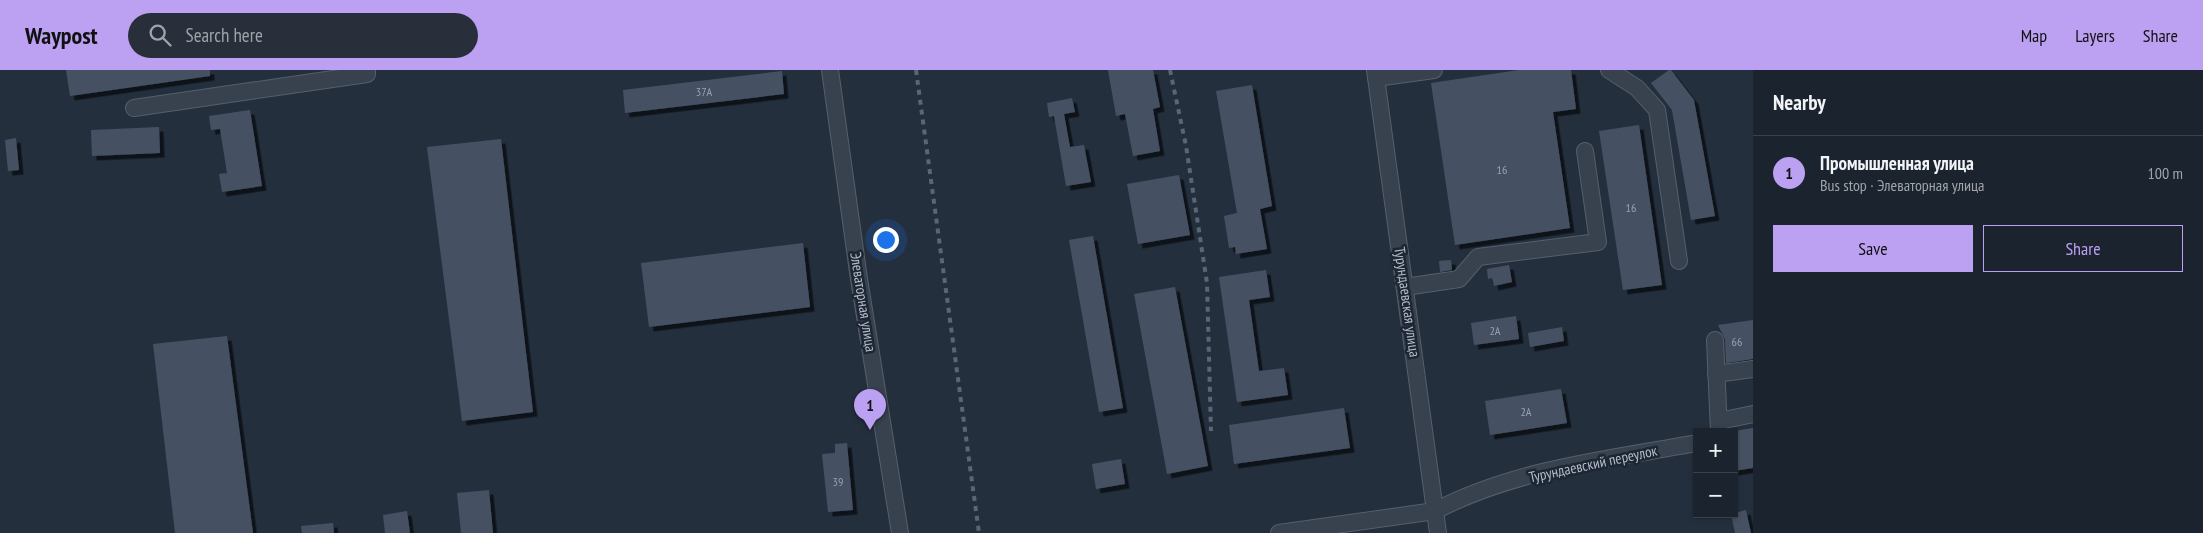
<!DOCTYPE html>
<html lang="en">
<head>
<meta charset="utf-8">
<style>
  body { margin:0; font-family:"PT Sans Narrow",sans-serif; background:#282f3a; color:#f1f3f6 }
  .controls { position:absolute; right:15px; bottom:15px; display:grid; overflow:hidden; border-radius:0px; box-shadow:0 1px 4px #0004 }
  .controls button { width:45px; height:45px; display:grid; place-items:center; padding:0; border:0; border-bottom:1px solid #39404a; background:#1b232e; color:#f1f3f6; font:25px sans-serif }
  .you { position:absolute; left:885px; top:169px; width:18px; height:18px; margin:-12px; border:4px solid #fff; border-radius:50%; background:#1a73e8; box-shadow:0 0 0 8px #1a73e833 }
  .badge { display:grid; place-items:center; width:32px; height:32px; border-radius:50%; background:#bca0f2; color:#111; font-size:16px; font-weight:700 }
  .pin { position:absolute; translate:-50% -41px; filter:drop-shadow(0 1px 2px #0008) }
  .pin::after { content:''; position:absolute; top:26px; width:18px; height:15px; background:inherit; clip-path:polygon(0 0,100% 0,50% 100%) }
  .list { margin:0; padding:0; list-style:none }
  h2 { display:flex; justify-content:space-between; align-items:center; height:65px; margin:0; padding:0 20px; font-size:21px }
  h2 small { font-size:16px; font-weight:400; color:#a0a4aa }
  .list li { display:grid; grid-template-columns:32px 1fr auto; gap:15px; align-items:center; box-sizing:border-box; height:75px; padding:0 20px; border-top:1px solid #39404a }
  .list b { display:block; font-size:19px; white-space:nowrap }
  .list p { margin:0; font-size:16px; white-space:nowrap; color:#a0a4aa }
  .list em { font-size:16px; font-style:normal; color:#a0a4aa }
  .actions { display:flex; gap:10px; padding:15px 20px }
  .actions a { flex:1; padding:11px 0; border:1px solid #bca0f2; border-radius:0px; text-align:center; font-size:18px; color:#bca0f2 }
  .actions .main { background:#bca0f2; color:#111 }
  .icon { flex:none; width:28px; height:28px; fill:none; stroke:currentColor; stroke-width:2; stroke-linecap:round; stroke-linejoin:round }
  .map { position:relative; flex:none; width:1753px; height:463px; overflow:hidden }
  header { display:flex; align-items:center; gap:30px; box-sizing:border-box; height:70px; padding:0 25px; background:#bca0f2; color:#111 }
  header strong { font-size:24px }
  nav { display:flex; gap:28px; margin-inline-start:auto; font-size:18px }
  .search { width:350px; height:45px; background:#282f3a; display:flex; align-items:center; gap:12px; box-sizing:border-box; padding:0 18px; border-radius:28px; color:#a0a4aa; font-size:19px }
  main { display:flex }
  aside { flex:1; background:#1b232e }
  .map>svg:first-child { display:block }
  .building { fill:#455162; filter:url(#shadow) }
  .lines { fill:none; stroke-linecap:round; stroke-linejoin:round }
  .minor-casing { stroke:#565f6c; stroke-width:18 }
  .minor { stroke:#38414e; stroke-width:16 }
  .rail { stroke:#5a6575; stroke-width:4; stroke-dasharray:5 5; stroke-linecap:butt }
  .labels { text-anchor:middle; stroke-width:5; stroke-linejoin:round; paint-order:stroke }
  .number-label { font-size:12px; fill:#98a1af }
  .street-label { font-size:15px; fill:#b4bcc9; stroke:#1d2633 }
</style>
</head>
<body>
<header>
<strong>Waypost</strong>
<div class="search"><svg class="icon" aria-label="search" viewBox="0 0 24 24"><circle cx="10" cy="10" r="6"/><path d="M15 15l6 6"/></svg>Search here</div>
<nav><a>Map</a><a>Layers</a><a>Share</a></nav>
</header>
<main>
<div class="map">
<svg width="1753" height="463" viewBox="0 0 1753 463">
  <defs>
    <filter id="shadow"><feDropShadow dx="4.5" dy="4.5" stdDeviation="0" flood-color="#0009"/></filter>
  </defs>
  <rect width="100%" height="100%" fill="#242f3e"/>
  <g class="building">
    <path d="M66,0H210V6L70,26Z"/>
    <path d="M1108,0H1153L1160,37L1153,39L1160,81L1133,86L1125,44L1116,46Z"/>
    <path d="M1519,0H1571L1576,39L1553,42L1570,158L1455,175L1431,13Z"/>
    <path d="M1669,0H1671L1694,30L1715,146L1691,150L1672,40L1651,13Z"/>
    <path d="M782,1L784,24L625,43L623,20Z"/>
    <path d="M1252,15L1272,136L1260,139L1267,179L1236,184L1235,177L1229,178L1224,146L1237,143L1216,21Z"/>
    <path d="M1072,28L1075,42L1064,44L1070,77L1084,75L1091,112L1066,116L1054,46L1049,47L1047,33Z"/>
    <path d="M250,40L262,116L222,122L219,104L227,103L220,59L211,60L209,46Z"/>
    <path d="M1639,55L1662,215L1623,220L1599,61Z"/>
    <path d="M159,57L160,83L92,86L91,60Z"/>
    <path d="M16,68L19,100L8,101L5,70Z"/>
    <path d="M501,69L533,342L462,351L427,77Z"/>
    <path d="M1179,105L1190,165L1138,174L1127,114Z"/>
    <path d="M1093,166L1123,338L1099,342L1069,170Z"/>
    <path d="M803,173L810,237L649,257L641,193Z"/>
    <path d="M1451,190L1452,200L1440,202L1439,191Z"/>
    <path d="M1509,195L1512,212L1494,216L1492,208L1488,209L1487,199Z"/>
    <path d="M1266,200L1270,227L1249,230L1259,301L1284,298L1288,325L1237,332L1219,207Z"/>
    <path d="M1175,217L1208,396L1167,404L1134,224Z"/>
    <path d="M1516,246L1519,269L1474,275L1471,253Z"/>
    <path d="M1753,250V289L1726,293L1725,269L1718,255Z"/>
    <path d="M1562,257L1564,271L1530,277L1528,263Z"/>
    <path d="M227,266L253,463H175L153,274Z"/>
    <path d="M1561,319L1567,353L1490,365L1485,331Z"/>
    <path d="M1344,338L1350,378L1234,394L1229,355Z"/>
    <path d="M1753,358V398L1734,401V361Z"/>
    <path d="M847,373L853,440L828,442L822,384L835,383V374Z"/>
    <path d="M1121,389L1125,414L1096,419L1092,394Z"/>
    <path d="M489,420L493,463H461L457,423Z"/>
    <path d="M1746,440L1751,463H1735L1731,444Z"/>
    <path d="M407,441L410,463H385L383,445Z"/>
    <path d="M333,453L334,463H302L301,456Z"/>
  </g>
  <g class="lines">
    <g class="minor-casing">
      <g id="minor">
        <path d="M830,0L859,209L900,463"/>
        <path d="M1375,0L1438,463"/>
        <path d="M1609,0L1637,18L1657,40L1679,191"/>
        <path d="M1376,8L1434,0"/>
        <path d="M134,38L367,4V0"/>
        <path d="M1405,217L1459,209L1478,187L1598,172L1585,81"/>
        <path d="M1715,270L1719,362"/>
        <path d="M1716,304L1753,299"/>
        <path d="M1719,351L1753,344"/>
        <path d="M1279,463L1435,441C1515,399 1609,389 1697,373"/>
      </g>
    </g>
    <use href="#minor" class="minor"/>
    <g class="rail">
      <path d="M916,0L979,463"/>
      <path d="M1170,0L1186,76L1207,213L1211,361"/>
    </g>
  </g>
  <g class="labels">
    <g class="number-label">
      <text x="704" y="26">37А</text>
      <text x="1502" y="104">16</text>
      <text x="1631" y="142">16</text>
      <text x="1495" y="265">2А</text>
      <text x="1737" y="276">66</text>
      <text x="1526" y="346">2А</text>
      <text x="838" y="416">39</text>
    </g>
    <g class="street-label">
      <text transform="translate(863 232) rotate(81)" y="5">Элеваторная улица</text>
      <text transform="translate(1407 232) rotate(82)" y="5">Турундаевская улица</text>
      <text transform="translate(1593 394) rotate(-12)" y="5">Турундаевский переулок</text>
    </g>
  </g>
</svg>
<div class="controls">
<button>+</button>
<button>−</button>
</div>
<div class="you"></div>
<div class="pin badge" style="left:870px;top:360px">1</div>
</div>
<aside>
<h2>Nearby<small></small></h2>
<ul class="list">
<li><span class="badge">1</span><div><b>Промышленная улица</b><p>Bus stop · Элеваторная улица</p></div><em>100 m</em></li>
</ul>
<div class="actions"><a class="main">Save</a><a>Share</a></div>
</aside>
</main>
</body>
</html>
